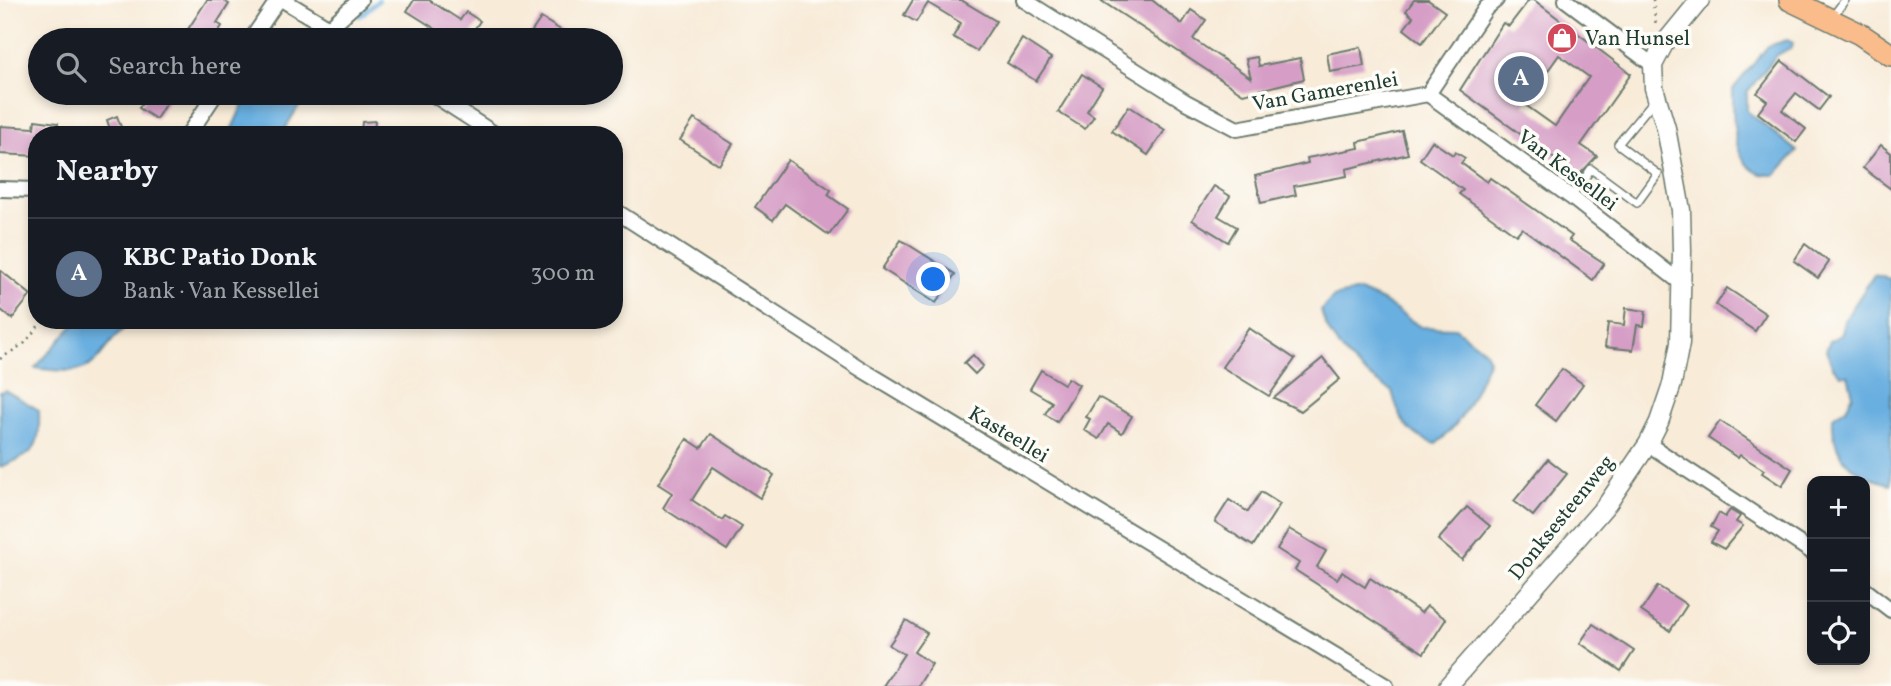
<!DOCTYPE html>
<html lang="en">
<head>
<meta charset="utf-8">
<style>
  body { margin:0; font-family:Vollkorn,serif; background:#20242c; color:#f1f3f6 }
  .controls { position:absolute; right:21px; bottom:21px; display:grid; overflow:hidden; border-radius:14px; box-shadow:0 4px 10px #0003 }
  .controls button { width:63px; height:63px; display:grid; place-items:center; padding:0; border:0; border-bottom:2px solid #363941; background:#171b24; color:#f1f3f6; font:35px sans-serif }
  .you { position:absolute; left:934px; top:280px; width:24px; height:24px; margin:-18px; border:5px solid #fff; border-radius:50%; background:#1a73e8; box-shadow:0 0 0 10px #1a73e833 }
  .badge { display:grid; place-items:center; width:46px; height:46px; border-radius:50%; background:#ea580c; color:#fff; font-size:23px; font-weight:700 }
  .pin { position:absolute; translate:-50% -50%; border:4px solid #fff; box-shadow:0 2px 7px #0006 }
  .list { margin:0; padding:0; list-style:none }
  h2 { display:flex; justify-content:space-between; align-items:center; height:91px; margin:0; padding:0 28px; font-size:30px }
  h2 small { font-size:23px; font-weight:400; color:#9ea1a6 }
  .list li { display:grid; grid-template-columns:46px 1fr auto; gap:21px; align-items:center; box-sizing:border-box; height:112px; padding:0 28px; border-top:2px solid #363941 }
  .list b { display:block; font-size:26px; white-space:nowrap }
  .list p { margin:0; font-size:23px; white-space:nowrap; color:#9ea1a6 }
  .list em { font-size:23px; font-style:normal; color:#9ea1a6 }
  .icon { flex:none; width:38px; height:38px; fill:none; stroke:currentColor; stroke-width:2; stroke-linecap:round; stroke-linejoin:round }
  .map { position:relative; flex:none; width:1891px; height:686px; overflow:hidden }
  .search { position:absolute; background:#171b24; box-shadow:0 4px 10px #0003; left:28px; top:28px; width:595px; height:77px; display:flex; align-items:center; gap:18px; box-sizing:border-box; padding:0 24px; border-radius:38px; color:#9ea1a6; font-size:26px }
  .panel { position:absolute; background:#171b24; box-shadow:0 4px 10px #0003; left:28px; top:126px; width:595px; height:203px; border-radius:28px }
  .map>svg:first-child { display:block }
  .water { fill:#69afe0; stroke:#44768a; stroke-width:2 }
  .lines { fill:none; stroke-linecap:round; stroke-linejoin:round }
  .stream { stroke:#69afe0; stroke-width:4.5 }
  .building { fill:#d69ec6; fill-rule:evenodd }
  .service-casing { stroke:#6b7a6d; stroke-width:10 }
  .minor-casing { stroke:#6b7a6d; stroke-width:18 }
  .tertiary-casing { stroke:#6b7a6d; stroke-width:21 }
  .primary-casing { stroke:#6b7a6d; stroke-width:24 }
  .path { stroke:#6b7a6d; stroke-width:2.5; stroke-dasharray:2 5; stroke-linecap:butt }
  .service { stroke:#fff; stroke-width:7 }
  .minor { stroke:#fff; stroke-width:14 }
  .tertiary { stroke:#fff; stroke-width:18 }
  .primary { stroke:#fabc8b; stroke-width:21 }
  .labels { text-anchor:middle; stroke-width:7; stroke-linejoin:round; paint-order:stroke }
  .poi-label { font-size:21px; fill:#1f3d34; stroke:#fdfcf7; text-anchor:start }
  .street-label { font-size:21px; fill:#1f3d34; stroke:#fdfcf7 }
</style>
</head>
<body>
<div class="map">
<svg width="1891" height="686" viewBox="0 0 1891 686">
  <rect width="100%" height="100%" fill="#fdfcf7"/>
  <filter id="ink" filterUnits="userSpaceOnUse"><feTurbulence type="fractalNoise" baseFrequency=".0143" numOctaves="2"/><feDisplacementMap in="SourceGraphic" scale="14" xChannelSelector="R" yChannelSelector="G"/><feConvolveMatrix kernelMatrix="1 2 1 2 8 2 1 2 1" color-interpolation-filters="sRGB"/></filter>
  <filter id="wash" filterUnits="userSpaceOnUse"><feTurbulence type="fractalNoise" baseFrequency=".00686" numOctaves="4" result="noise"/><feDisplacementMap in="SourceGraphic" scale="28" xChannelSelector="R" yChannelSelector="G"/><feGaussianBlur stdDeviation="1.57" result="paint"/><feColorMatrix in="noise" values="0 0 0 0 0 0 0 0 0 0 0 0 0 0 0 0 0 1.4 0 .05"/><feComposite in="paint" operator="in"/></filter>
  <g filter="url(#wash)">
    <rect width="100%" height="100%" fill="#f8ebd8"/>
    <g class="water">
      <path d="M1787,40L1793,43L1791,48L1777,55L1747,92V111L1797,151L1775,175C1730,178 1733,119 1733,89L1768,46Z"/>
      <path d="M248,93H307L281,135H229Z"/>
      <path d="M1874,275L1891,279V484C1853,476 1831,457 1833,417L1846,408L1853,395L1848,375H1841L1833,367L1826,350L1830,341L1842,334L1844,321Z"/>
      <path d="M1359,291L1382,301L1421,327L1455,328L1485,351L1489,360C1471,395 1468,418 1436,444C1407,435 1399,419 1392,391C1362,374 1330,346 1321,311L1333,297Z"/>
      <path d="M78,320H133C87,358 108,379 35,368Z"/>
      <path d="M5,390L39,410C40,449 37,453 0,467V392Z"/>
    </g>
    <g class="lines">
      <path class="stream" d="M360,16L379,0"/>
    </g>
    <g id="blocks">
      <g class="building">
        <path d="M207,0H222L229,4L217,23L222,26L213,40H181Z"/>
        <path d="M414,0H429L460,20L466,12L480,21L467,40H453L407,11Z"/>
        <path d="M913,0H961L996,21L977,51L953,37L961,23L928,3L916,22L904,15Z"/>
        <path d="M1100,0H1152L1182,24L1191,10L1206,20L1193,39L1251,78L1246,59L1257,57L1259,66L1300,58L1304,79L1243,94Z"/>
        <path d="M1414,0H1428L1445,12L1422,43L1404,29L1413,17L1406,11Z"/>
        <path d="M1529,0H1534L1631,74L1581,145L1597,156L1578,176L1460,90L1503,23L1509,26ZM1559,55L1589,77L1555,126L1524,104Z"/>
        <path d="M541,18L577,40H526Z"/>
        <path d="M1022,39L1051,58L1036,81L1007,63Z"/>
        <path d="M1361,47L1364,66L1330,72L1327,54Z"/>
        <path d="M1782,61L1829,97L1819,110L1796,93L1782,110L1806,129L1796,142L1758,113L1767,101L1757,93Z"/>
        <path d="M1082,74L1102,87L1087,111L1094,116L1085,129L1058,112Z"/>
        <path d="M149,93H161L169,98L156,119L139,108Z"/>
        <path d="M1129,106L1165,130L1148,155L1112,131Z"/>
        <path d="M117,116L124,135H112L107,120Z"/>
        <path d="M694,119L733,144L719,165L680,140Z"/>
        <path d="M35,120L58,123L57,135H37V156L0,154V126L34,128Z"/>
        <path d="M375,121L374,134L361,133L362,122Z"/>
        <path d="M1402,131L1408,154L1346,169L1347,176L1294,186L1296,195L1261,203L1255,176L1308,163L1307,158L1359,148L1358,142Z"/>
        <path d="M1432,141L1453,155L1455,152L1465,158L1461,163L1487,182L1490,178L1547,218L1572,236L1569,240L1604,263L1593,280L1522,228L1516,235L1459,194L1463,190L1420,159Z"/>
        <path d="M1881,145L1891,153V189L1863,168Z"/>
        <path d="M788,160L831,190L828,195L848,209L829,235L785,204L773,220L755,207Z"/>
        <path d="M1214,186L1230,196L1218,216L1237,227L1228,242L1192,220Z"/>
        <path d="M901,240L955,274L936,303L882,269Z"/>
        <path d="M1805,244L1829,262L1818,278L1794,261Z"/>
        <path d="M0,270L31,295L12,319L0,309Z"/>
        <path d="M1727,288L1766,314L1755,331L1716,305Z"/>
        <path d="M1626,308L1646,311L1644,326L1637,325L1633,350L1605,347L1608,323L1624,325Z"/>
        <path d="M1249,328L1295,359L1269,396L1222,367Z"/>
        <path d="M973,355L983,366L975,374L964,363Z"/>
        <path d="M1323,358L1340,379L1301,411L1274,398Z"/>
        <path d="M1562,369L1583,384L1556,421L1535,405Z"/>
        <path d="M1041,370L1064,384L1068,378L1079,385L1057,422L1045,414L1052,402L1030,389Z"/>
        <path d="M1098,397L1132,416L1122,433L1108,424L1099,439L1084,430L1090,419L1086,417Z"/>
        <path d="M1720,421L1792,469L1782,486L1762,473L1764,470L1740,455L1738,458L1708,438Z"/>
        <path d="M711,434L774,475L760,498L713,467L692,500L722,520L725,516L742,527L727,550L663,508L672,493L658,484L687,439L701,448Z"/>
        <path d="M1548,459L1567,474L1533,516L1514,501Z"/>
        <path d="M1261,492L1280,504L1253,546L1215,522L1229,500L1248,512Z"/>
        <path d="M1467,507L1490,526L1462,560L1438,540Z"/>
        <path d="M1730,510L1740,516L1736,522L1743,526L1724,549L1711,542L1718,531L1711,527L1719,513L1725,517Z"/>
        <path d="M1289,529L1326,551L1317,567L1337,579L1342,572L1365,587L1370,578L1421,613L1427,606L1446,619L1424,653L1295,570L1299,563L1277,549Z"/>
        <path d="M1658,586L1687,605L1670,631L1641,611Z"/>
        <path d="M906,620L927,633L914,652L932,664L918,686H883L904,654L889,645Z"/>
        <path d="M1593,624L1634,651L1621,671L1580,643Z"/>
      </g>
    </g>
  </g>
  <g filter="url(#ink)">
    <use href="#blocks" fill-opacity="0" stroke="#6b7a6d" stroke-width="2"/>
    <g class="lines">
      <g class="service-casing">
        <g id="service">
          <path d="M1833,16L1845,0"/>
          <path d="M1571,197L1591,169L1637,203L1658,174L1618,144L1656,98"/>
        </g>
      </g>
      <g class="minor-casing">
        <g id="minor">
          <path d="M283,0L349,40"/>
          <path d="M1024,0L1186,102L1237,129L1428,94L1486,8L1496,0"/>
          <path d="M1566,0L1653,65"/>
          <path d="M329,28L360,0"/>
          <path d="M251,40L278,0"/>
          <path d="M431,93L496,135"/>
          <path d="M1428,94L1571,197L1680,282"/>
          <path d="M188,135L216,93"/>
          <path d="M0,189L37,190"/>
          <path d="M614,210L861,369L1386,686"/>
          <path d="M1648,444L1812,552"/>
          <path d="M1865,590L1891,610"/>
        </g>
      </g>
      <g class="tertiary-casing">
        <path id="tertiary" d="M1448,686L1608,503L1648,444L1659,422L1672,384L1680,343L1682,251L1681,210L1666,128L1654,88L1653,65L1664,44L1700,0"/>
      </g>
      <g class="primary-casing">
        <path id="primary" d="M1790,0L1860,34L1891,55"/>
      </g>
      <g class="path">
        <path d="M1653,0L1656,27"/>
        <path d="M0,359L25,343L43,320"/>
      </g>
      <use href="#service" class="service"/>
      <use href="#minor" class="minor"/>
      <use href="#tertiary" class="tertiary"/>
      <use href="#primary" class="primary"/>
    </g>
  </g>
  <defs>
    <g id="shop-disc" transform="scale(1.575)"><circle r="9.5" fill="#d1495b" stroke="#fdfcf7"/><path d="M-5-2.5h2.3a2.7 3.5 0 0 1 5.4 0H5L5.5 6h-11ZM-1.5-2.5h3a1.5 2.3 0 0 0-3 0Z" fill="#fff"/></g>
  </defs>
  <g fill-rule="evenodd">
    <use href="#shop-disc" x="1562" y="38"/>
  </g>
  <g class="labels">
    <g class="poi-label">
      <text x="1585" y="45">Van Hunsel</text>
    </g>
    <g class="street-label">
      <text transform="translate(1325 91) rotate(-10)" y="7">Van Gamerenlei</text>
      <text transform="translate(1568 170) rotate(37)" y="7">Van Kessellei</text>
      <text transform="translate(1009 434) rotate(31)" y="7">Kasteellei</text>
      <text transform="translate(1561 517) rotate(-51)" y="7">Donksesteenweg</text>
    </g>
  </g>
</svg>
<div class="controls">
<button>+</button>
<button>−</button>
<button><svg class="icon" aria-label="locate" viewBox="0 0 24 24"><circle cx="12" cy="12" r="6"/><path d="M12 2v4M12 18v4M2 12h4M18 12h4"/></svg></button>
</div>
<div class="you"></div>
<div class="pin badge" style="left:1521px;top:79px;background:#5c6f8a">A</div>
<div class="search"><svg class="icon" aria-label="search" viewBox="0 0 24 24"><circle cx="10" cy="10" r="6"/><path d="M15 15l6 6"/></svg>Search here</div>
<section class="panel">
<h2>Nearby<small></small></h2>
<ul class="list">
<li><span class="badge" style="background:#5c6f8a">A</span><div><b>KBC Patio Donk</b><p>Bank · Van Kessellei</p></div><em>300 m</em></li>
</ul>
</section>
</div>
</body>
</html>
